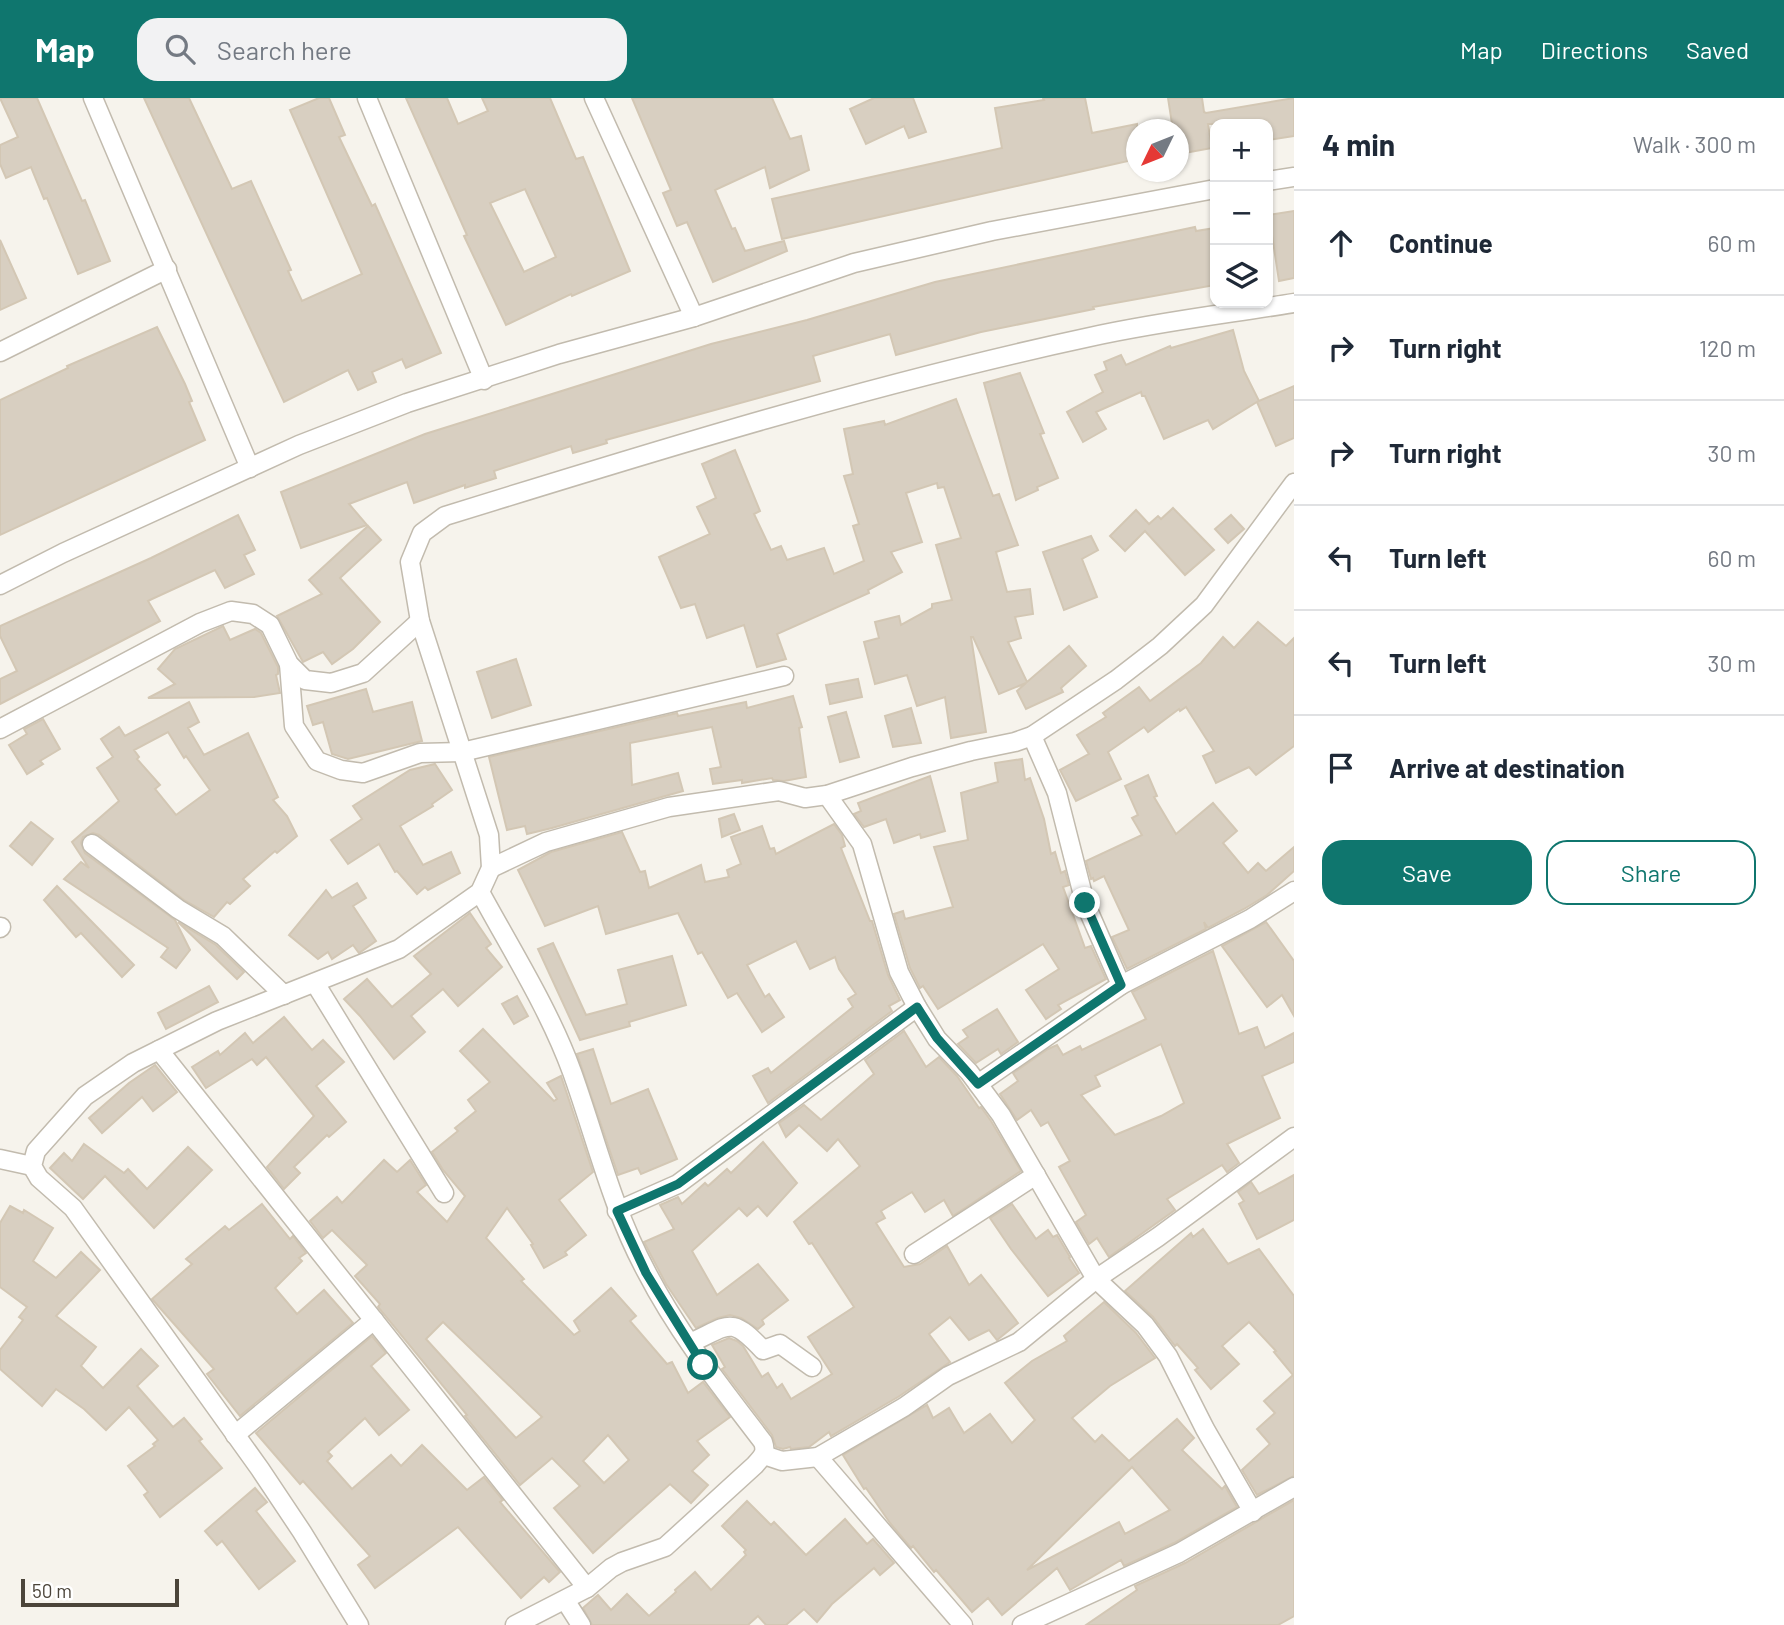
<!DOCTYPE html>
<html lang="en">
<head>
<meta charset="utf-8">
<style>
  body { margin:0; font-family:Barlow,sans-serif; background:#f2f2f3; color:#1f2937 }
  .controls { position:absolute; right:21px; top:21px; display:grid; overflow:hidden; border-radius:14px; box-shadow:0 2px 5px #0004 }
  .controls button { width:63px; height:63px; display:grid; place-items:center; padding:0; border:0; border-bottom:2px solid #e0e1e3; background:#fff; color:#1f2937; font:35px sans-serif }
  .compass { position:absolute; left:1126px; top:21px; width:63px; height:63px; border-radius:50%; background:#fff; box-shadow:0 2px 5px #0004; rotate:227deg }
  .scale { position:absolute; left:21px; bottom:18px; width:158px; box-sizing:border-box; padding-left:7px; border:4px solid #4b4439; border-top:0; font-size:19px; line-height:24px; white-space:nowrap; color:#4b4439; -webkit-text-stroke:5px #fff; paint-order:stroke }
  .stop { position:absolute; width:21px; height:21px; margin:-16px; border:5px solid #0f766e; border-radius:50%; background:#fff }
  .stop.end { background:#0f766e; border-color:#fff; box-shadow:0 2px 7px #0008 }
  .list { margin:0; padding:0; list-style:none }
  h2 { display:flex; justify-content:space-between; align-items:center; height:91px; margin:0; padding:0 28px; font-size:30px }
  h2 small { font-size:23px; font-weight:400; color:#747a83 }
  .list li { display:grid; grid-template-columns:46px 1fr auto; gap:21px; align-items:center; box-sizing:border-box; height:105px; padding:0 28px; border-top:2px solid #e0e1e3 }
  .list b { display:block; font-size:26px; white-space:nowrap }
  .list em { font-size:23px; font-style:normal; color:#747a83 }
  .actions { display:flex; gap:14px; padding:21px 28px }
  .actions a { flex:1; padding:16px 0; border:2px solid #0f766e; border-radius:21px; text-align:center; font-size:24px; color:#0f766e }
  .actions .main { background:#0f766e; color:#fff }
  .icon { flex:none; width:38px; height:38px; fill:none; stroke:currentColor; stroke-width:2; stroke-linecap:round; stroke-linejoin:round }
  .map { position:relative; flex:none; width:1294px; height:1527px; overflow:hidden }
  header { display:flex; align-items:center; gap:42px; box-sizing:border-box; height:98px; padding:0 35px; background:#0f766e; color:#fff }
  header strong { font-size:33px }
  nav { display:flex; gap:38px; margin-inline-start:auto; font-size:24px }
  .search { width:490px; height:63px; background:#f2f2f3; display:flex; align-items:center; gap:18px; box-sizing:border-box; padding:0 24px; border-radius:21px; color:#747a83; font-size:26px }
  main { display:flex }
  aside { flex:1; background:#fff }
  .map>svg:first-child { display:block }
  .building { fill:#d8cfc1; stroke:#d3c7b4; stroke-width:2; fill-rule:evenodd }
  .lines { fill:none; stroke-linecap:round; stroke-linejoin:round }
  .street-casing { stroke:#c2bbae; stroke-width:21 }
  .street { stroke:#fff; stroke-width:18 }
  .route { stroke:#0f766e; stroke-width:9 }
</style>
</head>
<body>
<header>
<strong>Map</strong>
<div class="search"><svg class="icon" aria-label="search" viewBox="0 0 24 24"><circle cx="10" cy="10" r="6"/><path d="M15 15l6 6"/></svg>Search here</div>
<nav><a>Map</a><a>Directions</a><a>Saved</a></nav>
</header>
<main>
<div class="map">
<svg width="1294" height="1527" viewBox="0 0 1294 1527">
  <rect width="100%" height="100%" fill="#f6f3ec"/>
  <g class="building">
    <path d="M0,0H37L82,103L85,102L110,163L78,176L47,100L44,101L31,69L6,80L0,66V47L18,39Z"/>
    <path d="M144,0H189L232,91L251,83L291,172L288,173L302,203L362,176L290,12L319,0H329L345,37L339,39L372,108L375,106L441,255L406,270L402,261L372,274L376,284L358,292L348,272L284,304Z"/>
    <path d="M406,0H447L458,26L488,13L482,0H550L576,61L583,59L630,173L572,198L571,196L506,227L464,138L467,137ZM525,91L556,159L524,174L490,105Z"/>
    <path d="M632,0H772L790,41L801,38L809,72L770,90L765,69L715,92L732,131L735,130L745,153L784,143L787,153L713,184L687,124L677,128L663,95L671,92Z"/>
    <path d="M874,0H913L926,34L909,40L904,28L866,46L850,11Z"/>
    <path d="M1043,0H1085L1092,35L1137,26V61L782,141L772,101L1002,50L995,10L1044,2Z"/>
    <path d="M1168,0H1202L1204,14L1206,15L1294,0V38L1268,42V26H1208L1212,50L1179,56V32H1173Z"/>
    <path d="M1294,113V180L1279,183L1269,117Z"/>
    <path d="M1195,129L1196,133L1215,130V187L1093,209L1094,211L981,234L896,257L890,236L813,258L820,283L606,342L607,345L573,355L571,348L494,373L496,380L465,390V387L414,405L407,384L349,406L367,427L301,450L281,394L425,336L711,246L807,222L935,184Z"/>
    <path d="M0,142L26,200L0,212Z"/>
    <path d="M157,229L185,286L192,303L189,304L205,342L0,437V302L68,270L67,268Z"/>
    <path d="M1233,232L1244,273L1259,303L1294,288V340L1276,348L1257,304L1213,331L1208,322L1164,341L1145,298H1142L1141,294L1096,314L1106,331L1083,344L1067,314L1103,294L1095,277L1107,272L1104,264L1121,257L1126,267L1170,248L1171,250Z"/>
    <path d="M1020,275L1044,335L1040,336L1058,380L1037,389L1038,392L1016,402L984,285Z"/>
    <path d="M956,301L993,398L999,396L1018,447L996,454L1007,494L1030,491L1033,516L1015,519L1021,540L1008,544L1027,584L1069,548L1086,568L1061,590L1063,594L1026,611L1017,593L1026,585L999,596L973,539H971L986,634L951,640L945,599L917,608L907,577L875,586L864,544L879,540L875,524L899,518L901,527L932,510V506L952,502L936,447L961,440L944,389L938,390L937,385L906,395L922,444L891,454L902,474L868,492L869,495L777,536L786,561L757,569L744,527L707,540L695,506L681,510L659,459L710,436L697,409L716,400L702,366L735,352L760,413L754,416L771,452L781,448L787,462L824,450L834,476L864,463L853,428L859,426L844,378L853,376L844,331L884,323L885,327Z"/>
    <path d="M1173,410L1214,452L1185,477L1145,433L1125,453L1110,438L1136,412L1149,426L1158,418L1161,421Z"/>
    <path d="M238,417L255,452L244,457L254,476L225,490L215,472L152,501L148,503L160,523L0,606V581L17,573L0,538V528L151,460Z"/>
    <path d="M1231,417L1244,431L1228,445L1215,431Z"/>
    <path d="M368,428L381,442L340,480L380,524L353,551L332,566L323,554L303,564L277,518L322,496L309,482Z"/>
    <path d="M1091,438L1098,452L1082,461L1097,499L1064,512L1043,454Z"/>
    <path d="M1258,524L1286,548L1294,540V648L1256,677L1249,669L1216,685L1203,658L1214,653L1186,609L1180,613L1179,611L1148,634L1144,629L1108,654L1121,681L1076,703L1060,672L1089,656L1077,637L1106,619L1103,615L1139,589L1150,603L1201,565L1223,539L1234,550Z"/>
    <path d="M223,528L230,542L255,531L261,535L278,569V576L276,577L280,595L254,599L148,600L175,586L158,571L175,551Z"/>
    <path d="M516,561L531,607L492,620L477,574Z"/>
    <path d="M858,581L862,599L830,606L826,587Z"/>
    <path d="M366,591L373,614L412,604L422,643L348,661L332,656L323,624L313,627L307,608Z"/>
    <path d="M793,598L802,629L799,630L806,679L784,683L773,682L772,680L742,685V682L713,686L710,671L721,669L712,629L630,645L632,687L678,675L683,693L552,730L527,736L525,728L507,732L489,659L677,615L678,618L746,604L747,610Z"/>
    <path d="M189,604L199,624L188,630L204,657L248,635L278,699L273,702L287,718L297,738L277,755L275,753L243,781L250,788L230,806L227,804L214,819L184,802L99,737L93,735L83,739L81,745L85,755L175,822L190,852L176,870L161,859L168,850L64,781L81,764L89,770L72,744L119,703L97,670L113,659L101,641L119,629L125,638ZM168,634L184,660L186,658L210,692L176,717L155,691L160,687L137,661L139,659L134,652Z"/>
    <path d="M911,610L921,645L893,649L885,618Z"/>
    <path d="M846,614L859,659L840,664L828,619Z"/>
    <path d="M43,621L60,651L40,663L43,666L27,676L9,647L27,636L24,631Z"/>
    <path d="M1022,661L1025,682L1030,680L1044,721L1051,756L1055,754L1061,775L1065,773L1069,787L1063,789L1085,850L1091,848L1106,881L1058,907L1061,911L1046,921L1026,892L1059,871L1043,846L938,911L923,888L920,890L910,870L894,816L903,813L905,821L953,809L934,749L968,742L961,695L998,684L995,665Z"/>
    <path d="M435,666L452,692L432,706L433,708L400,728L423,767L451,754L460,775L428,792L425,789L417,796L397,773L395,774L379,746L348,766L331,742L362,721L353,708L410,672Z"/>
    <path d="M1148,677L1157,698L1154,699L1176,736L1213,705L1237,733L1223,745L1248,775L1258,765L1266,773L1294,749V773L1267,797L1244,811L1208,830L1204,824L1206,831L1127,871L1112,839L1129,832L1104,778L1094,783L1093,780L1091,781L1086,763L1142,737L1132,720L1138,717L1125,688Z"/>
    <path d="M930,678L945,733L921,740L920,736L894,745L886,721L864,729L854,716L861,713L858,705Z"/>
    <path d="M734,716L740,732L722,739L719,721Z"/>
    <path d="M31,724L53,741L32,767L10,748Z"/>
    <path d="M834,726L842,737L845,748L841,750L870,823H872L888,877L900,902L889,908L892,913L768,1005L753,978L768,970L771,975L853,909L848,901L856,896L839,871L835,859L810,871L796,843L747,867L765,899L769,896L784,919L762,934L737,895L728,900L702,854L698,856L678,815L606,836L598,808L545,828L518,772L551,754L622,734L640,774L645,773L649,790L701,767L705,784L729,779L727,772L741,766L731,739L762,728L770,751L774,750L776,756Z"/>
    <path d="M357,785L366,800L353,808L376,843L359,855L353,847L332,861L328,854L318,861L289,837L326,792L332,800Z"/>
    <path d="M57,788L134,867L122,879L81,835L76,839L44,802Z"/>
    <path d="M470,815L491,846L486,850L502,869L458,908L443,891L411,918L425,934L394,961L360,918L344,901L367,881L392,909L431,876L414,858Z"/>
    <path d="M178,824L216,847L244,874L237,881Z"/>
    <path d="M1266,824L1294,863V918L1282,897L1267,909L1222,848Z"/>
    <path d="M553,845L586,917L627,906L618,872L672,858L686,907L629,924L630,928L580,942L538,851Z"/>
    <path d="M1213,853L1239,936L1257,929L1265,950L1294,935V964L1262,978L1280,1020L1227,1046L1239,1065L1227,1074L1222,1067L1167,1101L1175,1112L1109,1159L1097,1140L1089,1146L1076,1124L1086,1117L1059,1069L1070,1063L1048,1024L1041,1028L1031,1012L1017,1022L1000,996L1018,983L1013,975L1048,951L1057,947L1063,957L1080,948L1082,952L1146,921L1132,894ZM1161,946L1184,1005L1161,1018L1115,1037L1081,997L1100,988L1095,978Z"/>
    <path d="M209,888L218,904L166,931L158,915Z"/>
    <path d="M517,898L528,918L514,926L502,906Z"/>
    <path d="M997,911L1018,944L1001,956L998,951L976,965L958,946L968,939L963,932Z"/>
    <path d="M284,919L312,952L323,942L344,964L316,988L346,1024L329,1039L327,1037L294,1069L300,1075L284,1091L267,1069L314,1018L266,959L257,967L252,961L206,990L192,969L218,953L220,957L245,935L253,945Z"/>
    <path d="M483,931L554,1003L557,1001L547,985L561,978L593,1074L559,1102L586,1137L565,1154L567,1157L544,1170L531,1147L533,1146L507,1110L486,1140L524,1181L521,1183L574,1237L580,1233L574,1223L611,1190L636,1218L630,1223L667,1266L672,1264L688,1295L703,1284L730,1319L697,1343L709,1357L692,1373L708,1387L691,1405L670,1386L593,1455L554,1410L580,1388L552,1360L520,1387L465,1318L467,1317L378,1209L380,1206L355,1178L367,1167L332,1132L323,1140L310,1123L337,1099L342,1105L384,1062L397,1074L410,1062L426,1087L417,1094L447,1124L465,1098L443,1072L432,1054L458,1033L455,1030L476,1013L468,1002L490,984L460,953ZM443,1224L542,1319L516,1340L426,1241ZM608,1337L629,1362L604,1385L583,1363Z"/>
    <path d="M904,933L926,969L939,959L957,978L979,1010L981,1009L991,1023L1021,1073L953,1118L944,1102L925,1114L912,1094L881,1113L885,1120L876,1125L904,1169L920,1166L947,1148L969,1187L981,1177L1018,1225L997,1242L989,1232L969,1242L950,1219L929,1236L950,1264L898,1299L831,1338L829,1334L809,1349L791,1351L790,1349L783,1351L776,1349L772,1337L722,1271L725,1269L712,1247L729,1240L737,1243L743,1248L762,1279L768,1275L777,1290L782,1286L791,1301L832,1276L808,1239L854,1209L812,1145L809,1146L794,1124L860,1068L838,1041L827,1053L799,1027L786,1039L779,1025L804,1007L821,1022L874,976L865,962Z"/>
    <path d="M593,951L611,1006L648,991L677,1061L641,1076L638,1070L618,1077L577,956Z"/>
    <path d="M155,967L177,994L153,1013L142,999L102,1035L89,1020L129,985Z"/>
    <path d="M763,1044L797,1085L767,1118L758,1108L747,1118L739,1110L692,1153L717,1197L758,1166L788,1202L762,1222L764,1226L758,1231L741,1220L730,1217L718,1220L696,1230L666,1186L644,1144L674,1131L660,1107L678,1099L682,1106L705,1085L708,1088L727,1071L731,1075Z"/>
    <path d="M84,1046L124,1075L128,1071L147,1091L188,1049L212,1072L154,1130L105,1078L83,1101L50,1070L64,1055L72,1063Z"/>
    <path d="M1294,1077V1122L1257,1141L1239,1106L1244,1103L1238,1094L1251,1084L1259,1096Z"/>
    <path d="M262,1106L290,1141L293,1138L306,1155L299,1160L302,1163L275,1190L297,1216L324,1192L353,1225L240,1318L207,1276L214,1271L152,1201L192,1166L186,1161L225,1128L229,1132Z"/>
    <path d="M1012,1106L1036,1141L1048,1132L1053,1139L1057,1137L1070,1159L1069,1160L1079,1175L1048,1198L1011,1151L990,1120Z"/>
    <path d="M10,1108L23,1115L24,1112L53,1130L33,1163L56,1180L81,1154L100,1172L56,1218L96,1249L81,1268L103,1290L141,1251L158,1268L137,1288L173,1329L184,1320L202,1341L199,1343L222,1370L160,1419L144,1397L148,1394L128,1368L155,1348L153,1346L158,1342L129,1309L106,1332L84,1311L56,1291L42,1308L0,1271V1252L23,1222L19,1219L27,1209L0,1189V1125Z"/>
    <path d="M1203,1131L1228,1166L1259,1151L1294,1198V1378L1257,1397L1242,1372L1270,1346L1257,1331L1275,1315L1264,1303L1293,1277L1274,1254L1276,1253L1249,1224L1222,1248L1239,1266L1211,1291L1195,1272L1198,1270L1177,1246L1175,1248L1153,1219L1125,1193L1191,1135L1193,1139Z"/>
    <path d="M1104,1204L1136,1235L1155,1260L1110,1288L1072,1320L1095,1344L1102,1337L1129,1363L1177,1321L1194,1340L1182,1352L1222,1391L1225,1388L1237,1409L1174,1445L1124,1468L1121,1462L1070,1492L1057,1470L1002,1517L988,1500L972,1514L936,1472L934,1474L913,1448L911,1450L890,1425L866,1390L864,1391L843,1357L927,1307L933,1320L949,1310L964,1335L990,1316L1012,1345L1035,1322L1005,1285L1032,1263L1067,1243L1064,1238ZM1132,1369L1170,1412L1125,1436L1119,1424L1027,1472Z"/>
    <path d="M372,1238L386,1255L371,1268L409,1312L379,1337L365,1320L328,1354L332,1358L327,1363L352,1391L391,1357L401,1368L422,1347L467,1392L484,1379L503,1402L500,1404L560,1474L549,1484L544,1479L521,1500L458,1429L375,1490L358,1467L370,1458L303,1383L300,1386L256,1335Z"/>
    <path d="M255,1390L267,1404L256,1413L295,1463L259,1491L222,1443L217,1447L205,1433Z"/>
    <path d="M1294,1402V1518L1278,1527H1086L1137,1492L1135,1488L1185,1465Z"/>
    <path d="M747,1403L771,1427L774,1424L806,1457L845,1421L867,1446L873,1441L894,1465L880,1477L874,1470L832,1506L817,1524L804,1511L786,1527H766L758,1518L748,1527H592L583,1510L598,1497L611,1512L627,1496L649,1518L676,1494L675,1492L695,1474L711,1492L746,1457L744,1454L746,1452L722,1428Z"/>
  </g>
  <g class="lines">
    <g class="street-casing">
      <g id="street">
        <path d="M93,0L250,370"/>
        <path d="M367,0L484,282"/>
        <path d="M594,0L694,219"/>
        <path d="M1268,83L1294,79"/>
        <path d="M0,254L167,171"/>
        <path d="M0,487L63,455L299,347L407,305L559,256L694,219L854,165L992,133L1215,91"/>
        <path d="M289,566L294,628L317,663L341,672L363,675L420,655L462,654L784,578"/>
        <path d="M0,631L200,525L231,513L253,516L270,527L289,566L305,582L331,585L363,575L420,523"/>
        <path d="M827,697L862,746L899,874L917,909L937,941L969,974L1001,1017L1096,1181L1145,1227L1168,1258L1205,1331L1253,1414"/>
        <path d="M92,746L178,811L223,838L284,897"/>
        <path d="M491,770L546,744L669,709L779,693L805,700L827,697L912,669L971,653L1015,644L1032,638L1116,582L1160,548L1204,507L1294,385"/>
        <path d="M480,794C512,853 549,911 572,974C596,1041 612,1110 646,1173C678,1235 721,1289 763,1344C767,1355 762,1359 755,1367L665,1449L622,1464L611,1470L587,1490L515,1527"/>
        <path d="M0,830L1,829"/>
        <path d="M315,885L444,1095"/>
        <path d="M1121,887L1250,821L1294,793"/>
        <path d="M159,952L587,1490"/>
        <path d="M978,986L1121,887L1085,805L1057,695L1032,638"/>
        <path d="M0,1061L32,1068"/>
        <path d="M617,1113L678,1086L917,909"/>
        <path d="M914,1156L1036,1077"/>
        <path d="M690,1245C730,1227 730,1217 763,1252L780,1246L812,1269"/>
        <path d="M235,1337L374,1222"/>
        <path d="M764,1357L782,1363L818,1359L904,1309L948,1278L1019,1244L1096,1181L1158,1139L1294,1039"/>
        <path d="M818,1359L963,1527"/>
        <path d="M565,1502L581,1527"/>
        <path d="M359,1527L302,1434L260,1371L73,1110L39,1080L32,1068L36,1053L85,998L133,965L217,923L399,851L480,794L491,770L489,737L420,523L410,464L422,435L445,418C658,352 871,286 1090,239C1157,224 1226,216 1294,205"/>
        <path d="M1022,1527L1179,1455L1294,1389"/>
      </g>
    </g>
    <use href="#street" class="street"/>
  </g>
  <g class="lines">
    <path class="route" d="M703,1267L646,1175L617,1113L678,1086L917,909L937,940L978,986L1121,887L1085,805"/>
  </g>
</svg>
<div class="controls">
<button>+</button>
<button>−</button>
<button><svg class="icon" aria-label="layers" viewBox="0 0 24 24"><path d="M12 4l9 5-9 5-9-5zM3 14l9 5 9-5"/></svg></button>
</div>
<svg class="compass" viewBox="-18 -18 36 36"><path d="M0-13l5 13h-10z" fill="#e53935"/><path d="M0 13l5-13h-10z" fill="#747a83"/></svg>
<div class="scale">50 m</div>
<div class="stop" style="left:703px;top:1267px"></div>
<div class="stop end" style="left:1085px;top:805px"></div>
</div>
<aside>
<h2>4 min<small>Walk · 300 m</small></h2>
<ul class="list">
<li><svg class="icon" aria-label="ahead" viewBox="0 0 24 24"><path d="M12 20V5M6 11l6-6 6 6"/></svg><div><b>Continue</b></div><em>60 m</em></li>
<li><svg class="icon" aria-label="right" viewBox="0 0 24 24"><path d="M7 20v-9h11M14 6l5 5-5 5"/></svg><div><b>Turn right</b></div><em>120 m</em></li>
<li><svg class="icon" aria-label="right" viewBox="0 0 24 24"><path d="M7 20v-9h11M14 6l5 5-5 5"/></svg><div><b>Turn right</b></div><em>30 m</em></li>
<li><svg class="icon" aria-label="left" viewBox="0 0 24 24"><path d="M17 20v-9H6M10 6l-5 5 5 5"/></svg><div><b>Turn left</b></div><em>60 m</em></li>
<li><svg class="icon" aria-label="left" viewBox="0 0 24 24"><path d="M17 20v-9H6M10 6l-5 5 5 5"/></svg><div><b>Turn left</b></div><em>30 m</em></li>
<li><svg class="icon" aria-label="arrive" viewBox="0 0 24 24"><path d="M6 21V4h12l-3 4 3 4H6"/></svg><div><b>Arrive at destination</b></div></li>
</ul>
<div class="actions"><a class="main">Save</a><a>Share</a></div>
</aside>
</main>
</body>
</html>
